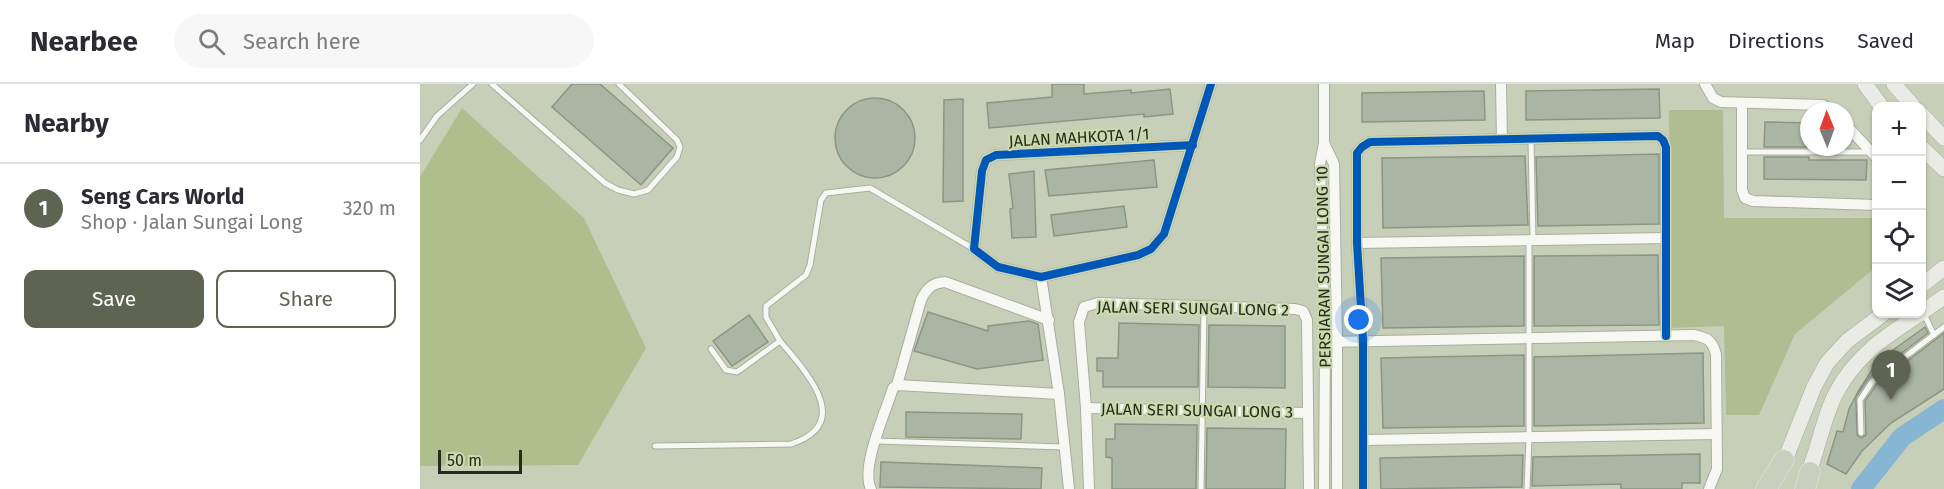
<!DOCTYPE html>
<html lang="en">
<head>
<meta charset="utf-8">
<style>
  body { margin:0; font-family:"Fira Sans",sans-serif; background:#f7f7f7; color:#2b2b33 }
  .controls { position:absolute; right:18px; top:18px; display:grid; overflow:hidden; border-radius:12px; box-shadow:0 2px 4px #0004 }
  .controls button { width:54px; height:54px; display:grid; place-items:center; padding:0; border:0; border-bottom:2px solid #e1e1e2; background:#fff; color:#2b2b33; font:30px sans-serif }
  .compass { position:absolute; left:1380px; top:18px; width:54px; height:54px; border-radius:50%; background:#fff; box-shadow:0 2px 4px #0004; rotate:359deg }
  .scale { position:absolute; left:18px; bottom:15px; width:84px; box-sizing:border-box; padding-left:6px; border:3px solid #262b1b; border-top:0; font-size:16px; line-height:21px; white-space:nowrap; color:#262b1b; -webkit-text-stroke:4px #cbd9af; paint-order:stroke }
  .you { position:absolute; left:939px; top:236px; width:21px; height:21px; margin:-15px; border:4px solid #fff; border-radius:50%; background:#1a73e8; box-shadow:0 0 0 9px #1a73e833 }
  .badge { display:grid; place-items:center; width:39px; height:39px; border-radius:50%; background:#5f6452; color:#fff; font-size:20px; font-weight:700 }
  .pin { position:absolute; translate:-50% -50px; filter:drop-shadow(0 2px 3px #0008) }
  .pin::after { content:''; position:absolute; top:32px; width:21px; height:18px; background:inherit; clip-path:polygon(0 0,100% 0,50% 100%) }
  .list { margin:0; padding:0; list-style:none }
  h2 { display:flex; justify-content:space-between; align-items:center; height:78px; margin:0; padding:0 24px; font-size:26px }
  h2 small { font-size:20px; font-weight:400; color:#7c7c81 }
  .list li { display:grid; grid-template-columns:39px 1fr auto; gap:18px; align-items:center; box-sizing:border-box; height:90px; padding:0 24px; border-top:2px solid #e1e1e2 }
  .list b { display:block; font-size:22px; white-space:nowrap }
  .list p { margin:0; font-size:20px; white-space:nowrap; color:#7c7c81 }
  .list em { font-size:20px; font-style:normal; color:#7c7c81 }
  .actions { display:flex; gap:12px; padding:18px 24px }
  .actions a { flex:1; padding:14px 0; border:2px solid #5f6452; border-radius:12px; text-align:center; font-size:21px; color:#5f6452 }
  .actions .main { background:#5f6452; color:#fff }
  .icon { flex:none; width:33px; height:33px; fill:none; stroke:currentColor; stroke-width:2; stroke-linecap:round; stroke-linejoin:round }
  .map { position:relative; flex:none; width:1524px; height:405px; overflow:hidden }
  header { display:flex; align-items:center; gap:36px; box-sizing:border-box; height:84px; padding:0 30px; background:#fff; border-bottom:2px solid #e1e1e2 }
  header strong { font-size:28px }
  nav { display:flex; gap:33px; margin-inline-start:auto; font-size:21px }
  .search { width:420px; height:54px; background:#f7f7f7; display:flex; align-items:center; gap:15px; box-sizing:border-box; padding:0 21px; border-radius:33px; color:#7c7c81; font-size:22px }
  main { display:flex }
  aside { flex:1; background:#fff }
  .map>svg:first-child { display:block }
  .green { fill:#b0bd92 }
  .forest { fill:#afbe8c }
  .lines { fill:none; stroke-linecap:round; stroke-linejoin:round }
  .river { stroke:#87b6d3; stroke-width:20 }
  .building { fill:#abb5a4; stroke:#8c9584; stroke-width:1.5 }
  .lane-casing { stroke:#a8ae9c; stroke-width:7 }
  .street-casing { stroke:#a8ae9c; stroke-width:12 }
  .secondary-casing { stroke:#a8ae9c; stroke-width:16 }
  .highway-casing { stroke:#e6e9e0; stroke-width:21 }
  .lane { stroke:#f7f8f4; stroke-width:5 }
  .street { stroke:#f7f8f4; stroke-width:10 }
  .secondary { stroke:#e9ebe4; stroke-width:15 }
  .highway { stroke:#cacebd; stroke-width:20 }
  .cycleway-casing { stroke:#cbd9af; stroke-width:11 }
  .cycleway { stroke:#0057b8; stroke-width:8 }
  .labels { text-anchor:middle; stroke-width:4.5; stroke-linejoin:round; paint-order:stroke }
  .street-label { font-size:16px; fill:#262b1b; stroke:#cbd9af }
</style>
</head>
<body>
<header>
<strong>Nearbee</strong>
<div class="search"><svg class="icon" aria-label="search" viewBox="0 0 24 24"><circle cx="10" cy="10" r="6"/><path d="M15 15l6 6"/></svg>Search here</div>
<nav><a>Map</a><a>Directions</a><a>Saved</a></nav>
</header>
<main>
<aside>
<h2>Nearby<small></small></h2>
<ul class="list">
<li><span class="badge">1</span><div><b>Seng Cars World</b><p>Shop · Jalan Sungai Long</p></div><em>320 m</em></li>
</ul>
<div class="actions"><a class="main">Save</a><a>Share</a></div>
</aside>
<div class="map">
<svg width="1524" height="405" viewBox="0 0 1524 405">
  <rect width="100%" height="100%" fill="#c8cfb9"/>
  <path class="green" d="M1249,26H1303L1304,134H1456V183L1375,250L1339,331H1306L1304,242L1250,244Z"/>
  <path class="forest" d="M42,24L164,134L226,264L158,381L0,382V93Z"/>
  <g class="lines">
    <path class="river" d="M1441,405L1482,353L1524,325"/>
  </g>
  <g class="building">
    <path d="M152,0H180L253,64L221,101L132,23Z"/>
    <path d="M632,0H664V10L711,6V9L750,5L753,30L724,33V30L569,44L567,19L632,13Z"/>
    <path d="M1239,5L1240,34L1106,36V7Z"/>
    <path d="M1064,7L1065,36L942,38V9Z"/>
    <circle cx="455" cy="54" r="40"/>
    <path d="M543,15V117L523,118L524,16Z"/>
    <path d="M1345,38L1389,39V63H1344Z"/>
    <path d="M1239,70V140L1118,142L1116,73Z"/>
    <path d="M1105,72L1108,141L963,144L962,74Z"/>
    <path d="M1344,73H1389V76H1447L1446,96L1344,95Z"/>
    <path d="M734,76L737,103L629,112L625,86Z"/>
    <path d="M614,87L616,153L592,154L590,125L593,124L589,90Z"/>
    <path d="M704,122L707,143L634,152L631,131Z"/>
    <path d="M1238,171L1239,241L1114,242V172Z"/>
    <path d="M1104,172V242L963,244L961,174Z"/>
    <path d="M508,228L568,247V242L609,237L618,240L623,276L557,285L494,267Z"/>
    <path d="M329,231L348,258L312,282L293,257Z"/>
    <path d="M699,239L779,241L778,303H683V287H677V274H698Z"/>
    <path d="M789,241L865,242V304L788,303Z"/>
    <path d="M1505,243L1508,249L1449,294L1436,313L1437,351L1441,354L1446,351L1445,317L1456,301L1524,249V305L1471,339L1442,367L1426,390L1407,380L1417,347L1423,348L1429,325L1439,306L1454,283L1473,266Z"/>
    <path d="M1283,269L1284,339L1114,342V273Z"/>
    <path d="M1104,271V342L963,344L961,274Z"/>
    <path d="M486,328L602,330L601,355L486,353Z"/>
    <path d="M695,340L777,341L776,405H692V374L686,373V355H695Z"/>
    <path d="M787,344L866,345L865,405H786Z"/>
    <path d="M1280,370V399H1262V405H1201V400L1112,402L1113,373Z"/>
    <path d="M1103,371L1102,403L961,405L960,374Z"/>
    <path d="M461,378L622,384L621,405L460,403Z"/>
  </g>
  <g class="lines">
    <g class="lane-casing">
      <g id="lane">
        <path d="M72,0L185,99L198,106L214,110L228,106L257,73L260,63L257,56L199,0"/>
        <path d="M1111,55L1113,156"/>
        <path d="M0,56L17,32L53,0"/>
        <path d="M1322,68H1450"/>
        <path d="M1503,228L1514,251"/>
        <path d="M291,265L306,286L317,288L360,257L346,233V222L386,191L390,181L401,116L406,109L450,104L554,165"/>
        <path d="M1441,349L1440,316L1452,298L1524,243"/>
        <path d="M456,357L644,363"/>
        <path d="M235,362L371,360C436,339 384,286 360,257"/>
        <path d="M781,405L784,222"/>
        <path d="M1107,405L1109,354V156"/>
      </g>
    </g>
    <g class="street-casing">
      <g id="street">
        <path d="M904,0V59L900,80L905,258L904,405"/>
        <path d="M1081,0L1082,55"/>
        <path d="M1285,0L1293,14L1301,18L1403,21L1413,27"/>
        <path d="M1322,20V106L1325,114L1333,117L1456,121"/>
        <path d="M1425,40L1456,73"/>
        <path d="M904,59L914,80L917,257V405"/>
        <path d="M773,61L576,71L566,76L562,87L554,165L578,183L621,193L718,171L731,165L744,150L791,0"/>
        <path d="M937,159L1246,154"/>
        <path d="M621,193L639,310L649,405"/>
        <path d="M905,258L1274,251C1288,254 1292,256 1296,270L1297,385L1289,405"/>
        <path d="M477,301L501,216C507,204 512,199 525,198L629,236"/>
        <path d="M666,324L888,329"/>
        <path d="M944,356L1296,350"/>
        <path d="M451,405C440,384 466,327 473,304L477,301L639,310"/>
        <path d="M669,405L666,324L659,238L664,223L678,219L875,225L883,227L887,236L889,405"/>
        <path d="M943,405V256L937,159V69L942,63L950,58L1238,52L1243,56L1246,63V252"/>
      </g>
    </g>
    <g class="secondary-casing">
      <g id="secondary">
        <path d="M1445,0L1461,22"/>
        <path d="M1474,0L1493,22"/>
        <path d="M1502,31L1524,54"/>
        <path d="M1502,64L1524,85"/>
        <path d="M1502,201L1524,184"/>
        <path d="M1502,228L1524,213"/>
        <path d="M1361,386L1394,303L1407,279L1427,257L1463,230"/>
        <path d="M1385,397C1398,369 1402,336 1416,309C1436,271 1466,252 1500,230"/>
      </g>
    </g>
    <g class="highway-casing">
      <g id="highway">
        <path d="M1346,405L1364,376"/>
        <path d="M1385,405L1390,388"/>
      </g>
    </g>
    <use href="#lane" class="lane"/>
    <use href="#street" class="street"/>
    <use href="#secondary" class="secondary"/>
    <use href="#highway" class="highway"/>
    <g class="cycleway-casing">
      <g id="cycleway">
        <path d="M773,61L576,71L566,76L562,87L554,165L578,183L621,193L718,171L731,165L744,150L791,0"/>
        <path d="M943,405V256L937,159V69L942,63L950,58L1238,52L1243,56L1246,63V252"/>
      </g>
    </g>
    <use href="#cycleway" class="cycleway"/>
  </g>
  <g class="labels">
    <g class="street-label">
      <text transform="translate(659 53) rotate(-3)" y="6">JALAN MAHKOTA 1/1</text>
      <text transform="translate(903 183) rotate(-91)" y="6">PERSIARAN SUNGAI LONG 10</text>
      <text transform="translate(773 224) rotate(1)" y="6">JALAN SERI SUNGAI LONG 2</text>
      <text transform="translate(777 326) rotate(1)" y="6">JALAN SERI SUNGAI LONG 3</text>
    </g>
  </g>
</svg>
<div class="controls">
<button>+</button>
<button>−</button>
<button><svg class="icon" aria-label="locate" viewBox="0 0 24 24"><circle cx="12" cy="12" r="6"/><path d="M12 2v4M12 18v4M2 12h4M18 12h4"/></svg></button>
<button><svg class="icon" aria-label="layers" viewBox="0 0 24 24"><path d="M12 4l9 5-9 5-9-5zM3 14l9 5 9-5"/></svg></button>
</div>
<svg class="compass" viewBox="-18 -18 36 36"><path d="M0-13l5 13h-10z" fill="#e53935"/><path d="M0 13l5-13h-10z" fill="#7c7c81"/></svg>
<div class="scale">50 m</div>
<div class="you"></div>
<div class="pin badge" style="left:1471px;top:316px">1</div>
</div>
</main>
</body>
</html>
